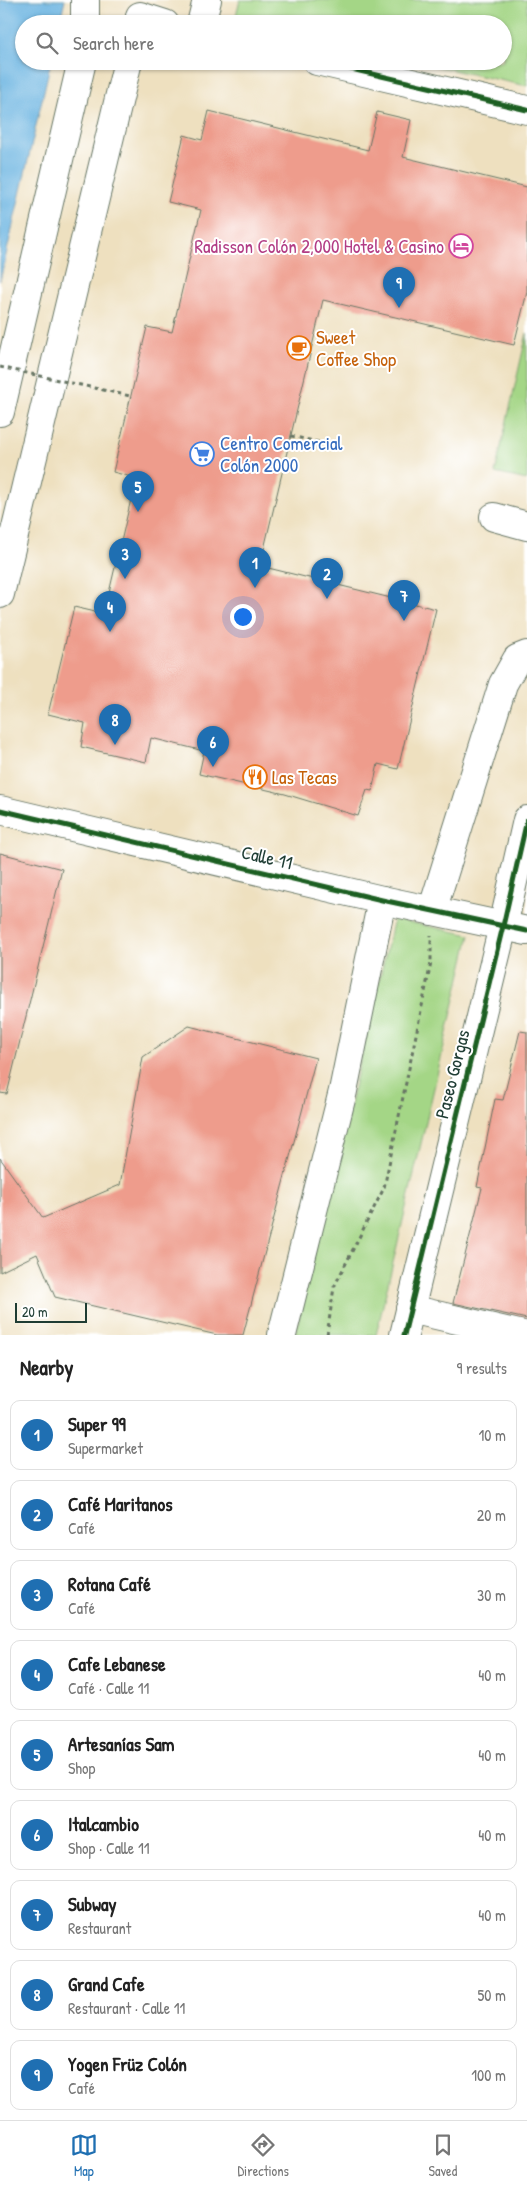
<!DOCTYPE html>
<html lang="en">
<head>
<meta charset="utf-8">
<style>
  body { margin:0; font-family:"Patrick Hand",sans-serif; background:#f2f2f2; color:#222 }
  .scale { position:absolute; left:15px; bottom:12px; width:72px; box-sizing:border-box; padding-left:5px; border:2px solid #1f3d34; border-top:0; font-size:14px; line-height:18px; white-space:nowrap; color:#1f3d34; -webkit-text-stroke:4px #fff; paint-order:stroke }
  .you { position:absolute; left:242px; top:616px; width:18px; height:18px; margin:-12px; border:4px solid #fff; border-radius:50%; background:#1a73e8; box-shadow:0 0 0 8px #1a73e833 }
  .badge { display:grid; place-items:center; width:32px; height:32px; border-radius:50%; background:#1f6fb2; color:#fff; font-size:16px; font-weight:700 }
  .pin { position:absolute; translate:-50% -41px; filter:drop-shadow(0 1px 2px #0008) }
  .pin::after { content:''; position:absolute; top:26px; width:18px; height:15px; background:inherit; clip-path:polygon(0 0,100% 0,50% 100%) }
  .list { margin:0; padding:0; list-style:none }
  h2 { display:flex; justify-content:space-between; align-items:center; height:65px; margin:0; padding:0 20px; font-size:21px }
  h2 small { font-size:16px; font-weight:400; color:#767676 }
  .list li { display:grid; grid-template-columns:32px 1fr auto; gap:15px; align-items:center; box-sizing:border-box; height:70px; margin:0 10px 10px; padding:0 10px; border:1px solid #e0e0e0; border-radius:10px }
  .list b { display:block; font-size:19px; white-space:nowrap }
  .list p { margin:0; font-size:16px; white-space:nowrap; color:#767676 }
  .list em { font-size:16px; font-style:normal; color:#767676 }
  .icon { flex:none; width:28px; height:28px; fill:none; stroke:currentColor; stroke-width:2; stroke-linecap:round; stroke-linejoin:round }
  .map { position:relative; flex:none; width:527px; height:1335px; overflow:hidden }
  .search { position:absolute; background:#fff; box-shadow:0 1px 4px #0004; left:15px; right:15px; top:15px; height:55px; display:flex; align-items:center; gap:12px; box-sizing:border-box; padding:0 18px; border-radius:28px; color:#767676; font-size:19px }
  .sheet { height:785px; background:#fff }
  nav { display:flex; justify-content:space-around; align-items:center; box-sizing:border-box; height:70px; border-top:1px solid #e0e0e0; background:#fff; font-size:14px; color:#767676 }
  nav a { display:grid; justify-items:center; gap:2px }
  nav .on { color:#1f6fb2 }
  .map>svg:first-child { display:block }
  .green { fill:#a4d686; stroke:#628a5d }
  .water { fill:#67b2e0; stroke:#43788a }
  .building { fill:#ee9c8c }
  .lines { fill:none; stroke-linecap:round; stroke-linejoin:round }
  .minor-casing { stroke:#677665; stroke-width:30 }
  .path { stroke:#677665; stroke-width:3; stroke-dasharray:4 4; stroke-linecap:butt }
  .minor { stroke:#fff; stroke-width:28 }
  .path-bridge { stroke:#677665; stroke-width:3; stroke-dasharray:4 4; stroke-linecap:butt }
  .cycleway-casing { stroke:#fff; stroke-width:8 }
  .cycleway { stroke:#1b5e20; stroke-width:5 }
  .labels { text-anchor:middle; stroke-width:4; stroke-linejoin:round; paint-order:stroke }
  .hotel-label { font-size:19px; fill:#b23c85; stroke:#fff; text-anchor:end }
  .food-label { font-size:19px; fill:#c56008; stroke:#fff; text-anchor:start }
  .shop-label { font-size:19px; fill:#366cbe; stroke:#fff; text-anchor:start }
  .street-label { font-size:19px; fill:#1f3d34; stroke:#fff }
</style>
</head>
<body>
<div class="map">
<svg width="527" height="1335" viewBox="0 0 527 1335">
  <rect width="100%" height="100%" fill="#fff"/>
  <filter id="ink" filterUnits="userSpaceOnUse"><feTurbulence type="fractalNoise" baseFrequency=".02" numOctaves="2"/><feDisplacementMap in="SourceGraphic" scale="10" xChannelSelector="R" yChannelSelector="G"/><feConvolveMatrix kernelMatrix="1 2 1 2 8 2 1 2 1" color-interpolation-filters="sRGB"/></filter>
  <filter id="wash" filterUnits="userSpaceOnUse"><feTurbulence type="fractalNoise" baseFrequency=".0096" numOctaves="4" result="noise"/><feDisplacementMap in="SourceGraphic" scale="20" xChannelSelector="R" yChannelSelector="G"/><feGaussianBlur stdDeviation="1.12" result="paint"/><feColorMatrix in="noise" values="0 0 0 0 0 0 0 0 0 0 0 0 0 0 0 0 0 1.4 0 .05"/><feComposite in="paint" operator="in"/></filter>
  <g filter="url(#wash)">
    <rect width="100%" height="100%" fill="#eee0bf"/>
    <g class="green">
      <path d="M240,0H527V86L411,61H503V24H237L234,23Z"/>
      <path d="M527,333V480L495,473Z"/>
      <path d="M394,919L470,935L376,1335H295Z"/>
    </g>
    <path class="water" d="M0,0H65L59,24H24V61H51L0,281Z"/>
    <g id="blocks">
      <g class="building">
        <path d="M209,111L368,150L377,112L411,120L403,157L527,187V292L514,345L323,300L260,566L436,609L398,769L378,764L372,791L367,790L358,816L285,794L199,774L204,751L151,738L146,762L81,747L85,723L48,714L74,607L104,614L136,478L113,472L147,327L172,332L201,210L168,202L184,135L202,140Z"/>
        <path d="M0,853L62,869L7,1094L0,1093Z"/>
        <path d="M189,1026L316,1058L243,1335H217L55,1297L37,1254L0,1272V1158L43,1218L120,1185L143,1057Z"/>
        <path d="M520,1031L527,1032V1319L453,1303L482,1188L477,1187L495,1099L503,1100Z"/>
      </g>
    </g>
  </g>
  <g filter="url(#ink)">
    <use href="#blocks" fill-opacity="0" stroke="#677665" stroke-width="1"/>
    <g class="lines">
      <g class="minor-casing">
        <g id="minor">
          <path d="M85,0V24"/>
          <path d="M140,16L165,24"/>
          <path d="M201,24L207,0"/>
          <path d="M317,61L527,110"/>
          <path d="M0,412L82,61"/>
          <path d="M494,517L527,526"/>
          <path d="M0,594L128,61"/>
          <path d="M0,810L382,900L527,931"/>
          <path d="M432,911L503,684L517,659L527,655"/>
          <path d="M410,1309L523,1335"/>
          <path d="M282,1335L343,1091L382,900"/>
          <path d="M404,1335L503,926L527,820"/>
        </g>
      </g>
      <g class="path">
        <path d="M291,436L327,444"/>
        <path d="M327,1335L334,1287L384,1188L431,963V935"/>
      </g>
      <use href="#minor" class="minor"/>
      <path class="path-bridge" d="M0,367L130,396"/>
      <g class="cycleway-casing">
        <g id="cycleway">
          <path d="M317,61L527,110"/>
          <path d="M0,810L382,900L527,931"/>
          <path d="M404,1335L503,926L527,820"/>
        </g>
      </g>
      <use href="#cycleway" class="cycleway"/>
    </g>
  </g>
  <defs>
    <g id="hotel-ring" transform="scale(1.25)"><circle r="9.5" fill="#fff" stroke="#d1479c" stroke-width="1.5"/><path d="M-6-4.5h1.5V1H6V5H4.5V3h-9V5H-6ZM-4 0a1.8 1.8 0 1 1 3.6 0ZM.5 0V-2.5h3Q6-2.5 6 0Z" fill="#d1479c"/></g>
    <g id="cafe-ring" transform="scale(1.25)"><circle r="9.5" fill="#fff" stroke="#e8710a" stroke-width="1.5"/><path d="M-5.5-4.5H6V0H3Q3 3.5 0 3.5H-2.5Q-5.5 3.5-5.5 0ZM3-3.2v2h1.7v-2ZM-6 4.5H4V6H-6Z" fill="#e8710a"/></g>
    <g id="supermarket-ring" transform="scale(1.25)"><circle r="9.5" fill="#fff" stroke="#3f7fe0" stroke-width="1.5"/><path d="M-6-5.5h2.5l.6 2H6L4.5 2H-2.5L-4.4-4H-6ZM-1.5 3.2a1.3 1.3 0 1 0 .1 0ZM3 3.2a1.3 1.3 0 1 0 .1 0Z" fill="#3f7fe0"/></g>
    <g id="restaurant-ring" transform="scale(1.25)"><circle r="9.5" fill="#fff" stroke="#e8710a" stroke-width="1.5"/><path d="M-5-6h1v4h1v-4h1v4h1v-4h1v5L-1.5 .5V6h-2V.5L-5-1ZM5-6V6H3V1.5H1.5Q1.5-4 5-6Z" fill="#e8710a"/></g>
  </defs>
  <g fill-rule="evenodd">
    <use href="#hotel-ring" x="461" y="246"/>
    <use href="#cafe-ring" x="299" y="348"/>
    <use href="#supermarket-ring" x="202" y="454"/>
    <use href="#restaurant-ring" x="255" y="777"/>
  </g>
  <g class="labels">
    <g class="hotel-label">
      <text x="444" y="253">Radisson Colón 2,000 Hotel &amp; Casino</text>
    </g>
    <g class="food-label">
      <text x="316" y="344">Sweet<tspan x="316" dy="22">Coffee Shop</tspan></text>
      <text x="272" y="784">Las Tecas</text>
    </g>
    <g class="shop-label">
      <text x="220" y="450">Centro Comercial<tspan x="220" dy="22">Colón 2000</tspan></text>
    </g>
    <g class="street-label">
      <text transform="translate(267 857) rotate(13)" y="7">Calle 11</text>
      <text transform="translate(452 1074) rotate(-76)" y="7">Paseo Gorgas</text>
    </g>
  </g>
</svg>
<div class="scale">20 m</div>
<div class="you"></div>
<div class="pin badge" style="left:255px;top:588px">1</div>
<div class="pin badge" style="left:327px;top:599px">2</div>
<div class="pin badge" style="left:125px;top:579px">3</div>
<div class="pin badge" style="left:110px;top:632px">4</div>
<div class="pin badge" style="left:138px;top:512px">5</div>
<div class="pin badge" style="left:213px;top:767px">6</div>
<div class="pin badge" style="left:404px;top:621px">7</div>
<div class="pin badge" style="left:115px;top:745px">8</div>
<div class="pin badge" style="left:399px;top:308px">9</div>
<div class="search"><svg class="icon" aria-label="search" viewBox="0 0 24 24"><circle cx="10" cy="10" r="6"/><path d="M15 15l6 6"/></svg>Search here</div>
</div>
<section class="sheet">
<h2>Nearby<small>9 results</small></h2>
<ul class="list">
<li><span class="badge">1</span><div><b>Super 99</b><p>Supermarket</p></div><em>10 m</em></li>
<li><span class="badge">2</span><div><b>Café Maritanos</b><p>Café</p></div><em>20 m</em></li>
<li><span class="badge">3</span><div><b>Rotana Café</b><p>Café</p></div><em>30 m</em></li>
<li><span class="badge">4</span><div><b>Cafe Lebanese</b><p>Café · Calle 11</p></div><em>40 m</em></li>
<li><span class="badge">5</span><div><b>Artesanías Sam</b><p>Shop</p></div><em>40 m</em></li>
<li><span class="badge">6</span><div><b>Italcambio</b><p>Shop · Calle 11</p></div><em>40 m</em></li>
<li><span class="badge">7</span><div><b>Subway</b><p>Restaurant</p></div><em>40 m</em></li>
<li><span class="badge">8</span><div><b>Grand Cafe</b><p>Restaurant · Calle 11</p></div><em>50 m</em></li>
<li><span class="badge">9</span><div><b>Yogen Früz Colón</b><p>Café</p></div><em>100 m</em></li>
</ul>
</section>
<nav>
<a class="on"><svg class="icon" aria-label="map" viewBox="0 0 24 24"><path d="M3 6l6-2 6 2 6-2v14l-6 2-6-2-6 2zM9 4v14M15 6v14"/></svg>Map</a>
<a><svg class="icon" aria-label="directions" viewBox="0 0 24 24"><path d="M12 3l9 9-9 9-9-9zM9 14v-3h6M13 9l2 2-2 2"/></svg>Directions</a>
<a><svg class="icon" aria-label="saved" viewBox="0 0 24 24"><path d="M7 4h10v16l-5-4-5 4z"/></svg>Saved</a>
</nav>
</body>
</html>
